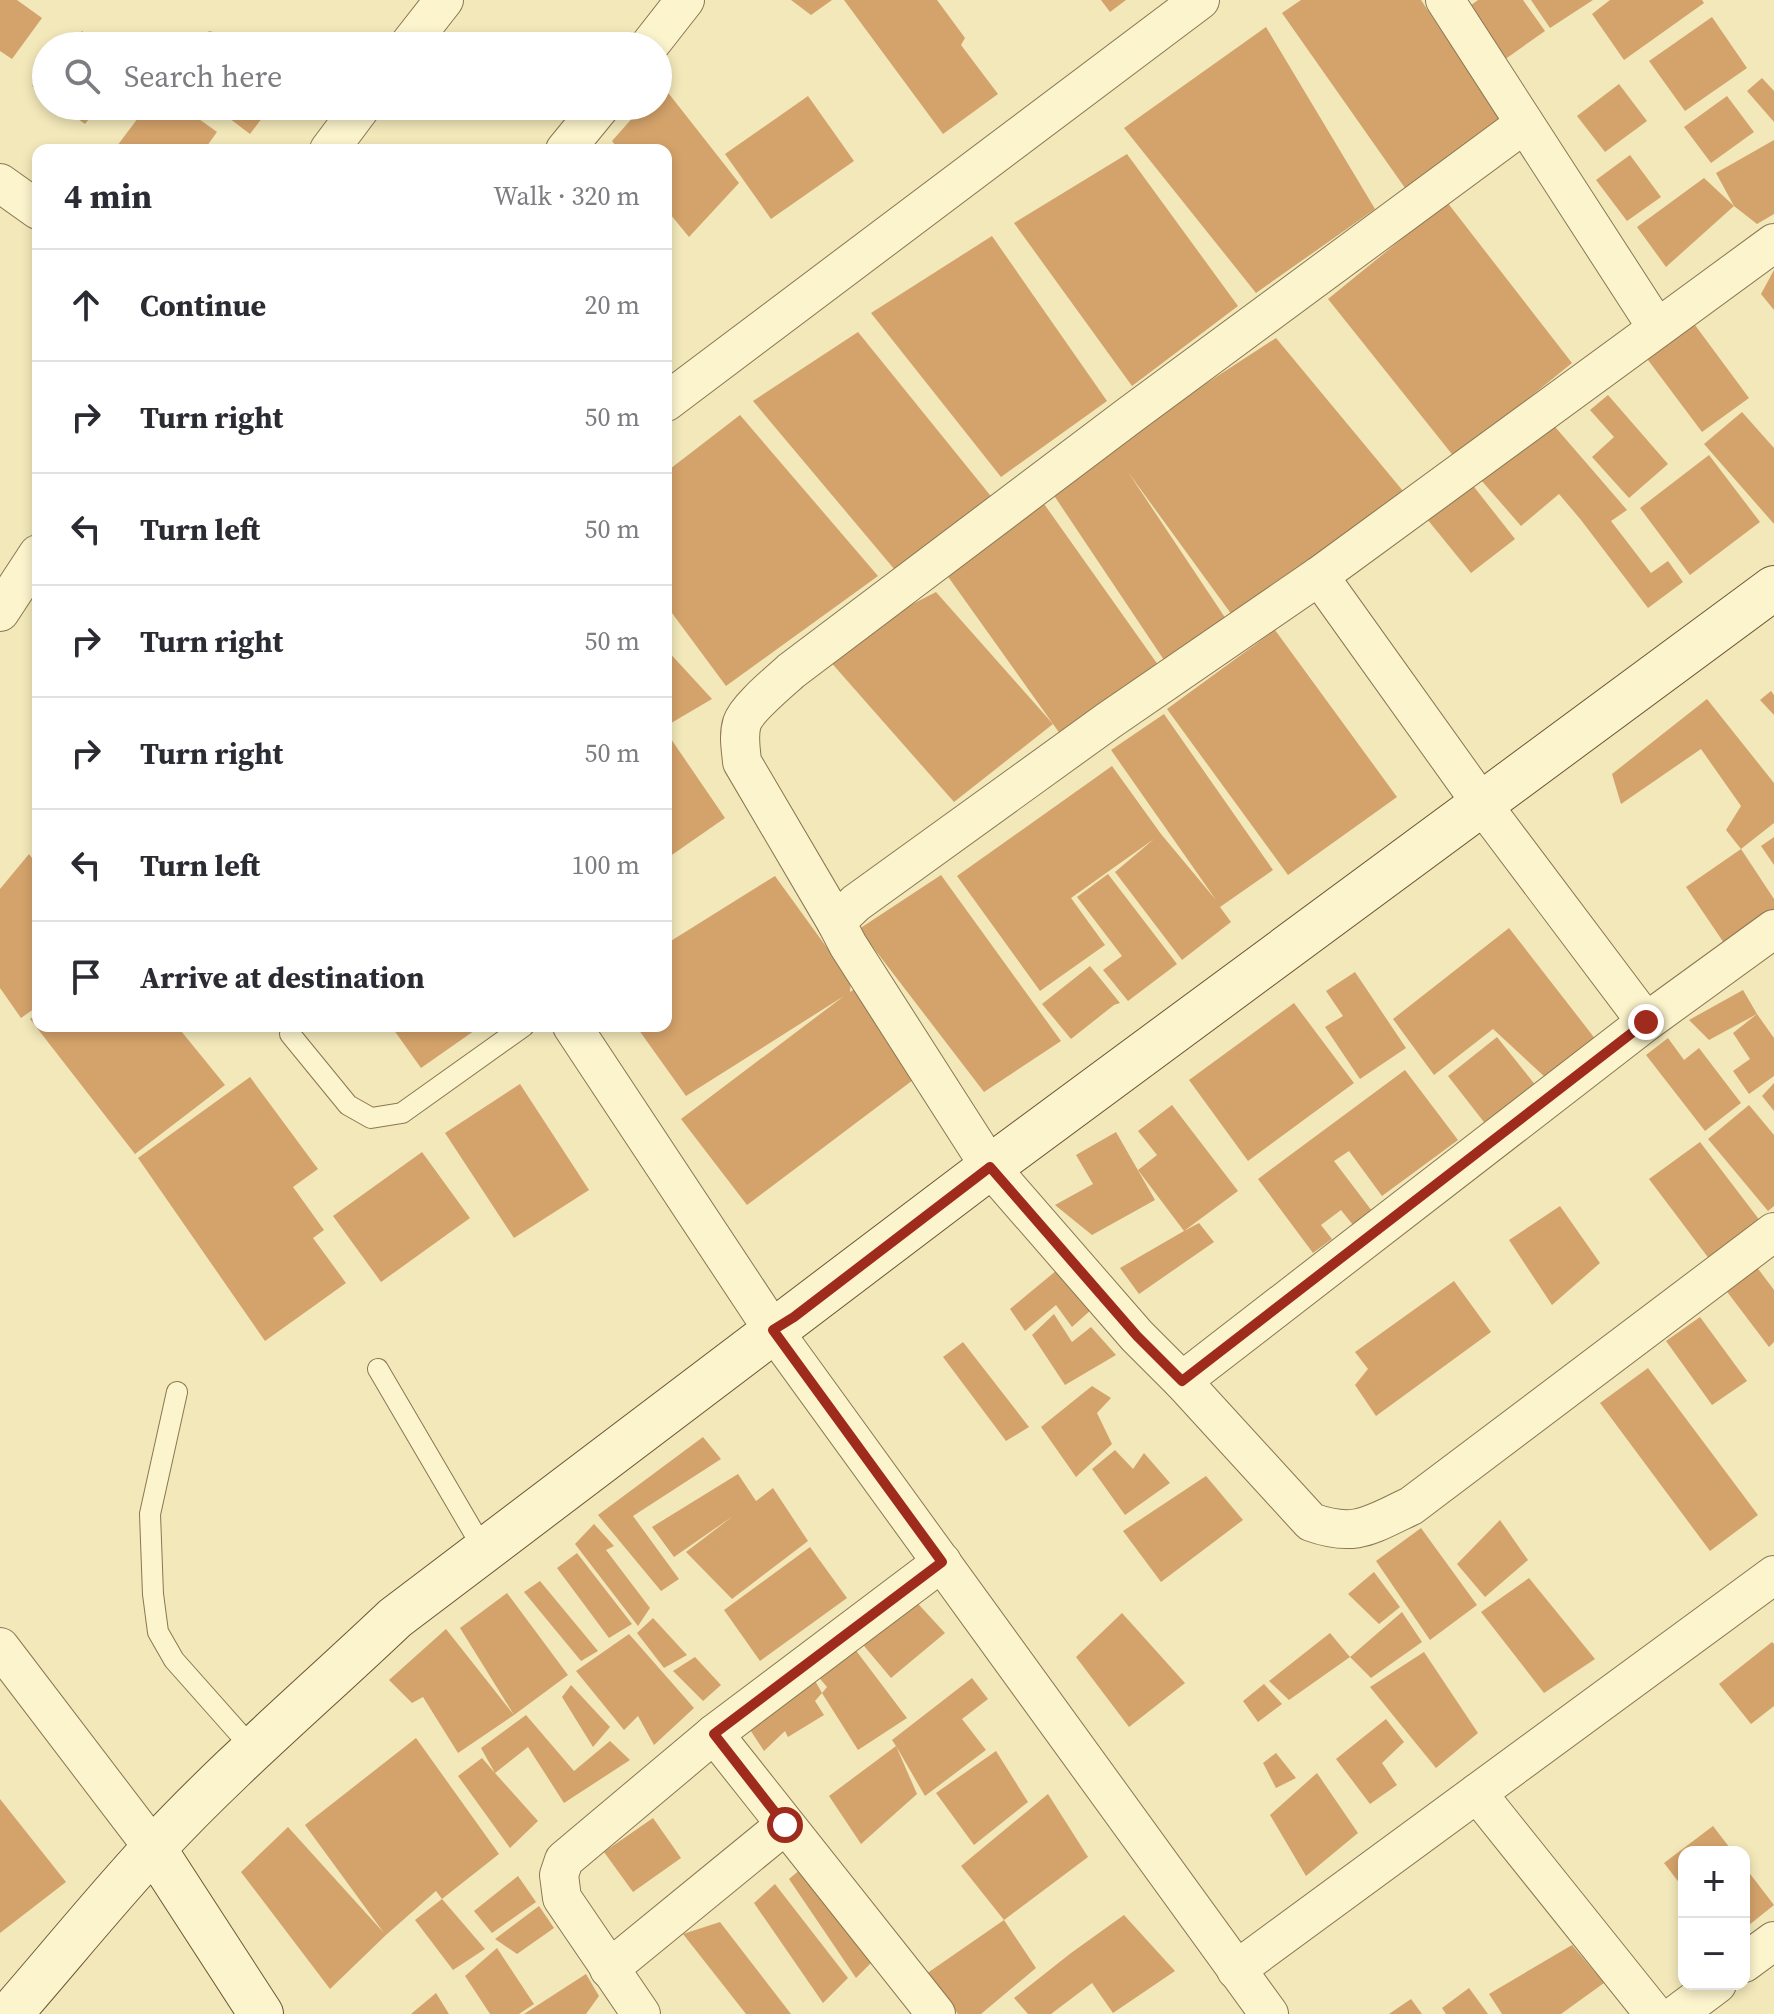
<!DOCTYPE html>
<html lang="en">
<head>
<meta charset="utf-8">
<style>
  body { margin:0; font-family:"Source Serif 4",serif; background:#f7f7f7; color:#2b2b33 }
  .controls { position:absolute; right:24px; bottom:24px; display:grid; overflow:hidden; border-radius:16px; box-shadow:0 4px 12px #0003 }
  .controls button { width:72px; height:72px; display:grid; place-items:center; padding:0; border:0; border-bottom:2px solid #e1e1e2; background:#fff; color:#2b2b33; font:40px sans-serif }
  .stop { position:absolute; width:24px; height:24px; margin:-18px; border:6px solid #9f2b1d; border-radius:50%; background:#fff }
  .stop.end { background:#9f2b1d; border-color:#fff; box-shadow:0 2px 8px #0008 }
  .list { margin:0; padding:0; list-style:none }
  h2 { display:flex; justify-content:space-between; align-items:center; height:104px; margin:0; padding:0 32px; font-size:34px }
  h2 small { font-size:26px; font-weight:400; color:#7c7c81 }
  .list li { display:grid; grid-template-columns:52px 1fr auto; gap:24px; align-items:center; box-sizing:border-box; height:112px; padding:0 32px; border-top:2px solid #e1e1e2 }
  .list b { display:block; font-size:30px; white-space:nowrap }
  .list em { font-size:26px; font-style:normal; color:#7c7c81 }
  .icon { flex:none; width:44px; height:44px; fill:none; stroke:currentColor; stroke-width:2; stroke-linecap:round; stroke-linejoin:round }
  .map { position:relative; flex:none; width:1774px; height:2014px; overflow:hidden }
  .search { position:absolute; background:#fff; box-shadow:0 4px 12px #0003; left:32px; top:32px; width:640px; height:88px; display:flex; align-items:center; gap:20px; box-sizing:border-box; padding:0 28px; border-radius:44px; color:#7c7c81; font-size:30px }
  .panel { position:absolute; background:#fff; box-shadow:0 4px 12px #0003; left:32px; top:144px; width:640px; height:888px; border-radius:16px }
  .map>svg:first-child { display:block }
  .building { fill:#d4a36b }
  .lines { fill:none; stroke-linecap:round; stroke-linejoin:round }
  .lane-casing { stroke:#8a7753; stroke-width:22 }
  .street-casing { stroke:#8a7753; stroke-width:40 }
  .secondary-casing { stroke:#6c5736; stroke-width:46 }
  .lane { stroke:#fcf4cd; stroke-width:20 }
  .street { stroke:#fcf4cd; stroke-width:38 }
  .secondary { stroke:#fcf4cd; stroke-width:44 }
  .route { stroke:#9f2b1d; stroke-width:10 }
</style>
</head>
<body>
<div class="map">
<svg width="1774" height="2014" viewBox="0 0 1774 2014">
  <rect width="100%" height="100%" fill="#f2e8ba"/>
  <g class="building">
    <path d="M0,0H17L42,18L12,59L0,51Z"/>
    <path d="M791,0H832L811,15Z"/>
    <path d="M844,0H937L965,38L961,45L998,94L943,134Z"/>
    <path d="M1101,0H1126L1110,12Z"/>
    <path d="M1301,0H1421L1500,118L1405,188L1282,13Z"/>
    <path d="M1478,0H1523L1545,31L1504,60L1467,8Z"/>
    <path d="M1531,0H1593L1550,28Z"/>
    <path d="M1610,0H1702L1704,3L1624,60L1592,14Z"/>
    <path d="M1712,17L1747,68L1685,111L1649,61Z"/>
    <path d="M1266,27L1375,209L1256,293L1124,128Z"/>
    <path d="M82,31L103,46H68Z"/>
    <path d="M209,31L230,36L223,46H197Z"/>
    <path d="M46,71V96L32,86Z"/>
    <path d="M1762,78L1774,91V122L1747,91Z"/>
    <path d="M1619,84L1647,121L1605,152L1577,116Z"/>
    <path d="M662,85L739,183L689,237L666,209V150H619L612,141L643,106H658V90Z"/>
    <path d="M808,96L854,161L771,219L725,154Z"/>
    <path d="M1727,96L1754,132L1711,163L1684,127Z"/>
    <path d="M60,106H99L85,124Z"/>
    <path d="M147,106H181L217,132L204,150H114Z"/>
    <path d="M213,106H271L250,134Z"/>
    <path d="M1774,140V214L1757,224L1734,206L1716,173Z"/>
    <path d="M1127,154L1238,306L1132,386L1014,223Z"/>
    <path d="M1630,155L1661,197L1627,221L1596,180Z"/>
    <path d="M1704,178L1734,206L1666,267L1637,227Z"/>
    <path d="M1447,202L1572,363L1455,458L1328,299Z"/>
    <path d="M992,236L1107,401L1001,477L871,313Z"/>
    <path d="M1774,270V310L1761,294Z"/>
    <path d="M1692,321L1749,398L1702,432L1645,356Z"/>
    <path d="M858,332L994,500L900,576L753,401Z"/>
    <path d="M1276,338L1403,491L1232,615L1128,472L1228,622L1166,663L1051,491L1110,446Z"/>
    <path d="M1608,395L1668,464L1629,498L1592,457L1614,437L1590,410Z"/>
    <path d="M1742,412L1774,448V524L1704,444Z"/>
    <path d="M740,415L878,576L726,686L666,605V472Z"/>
    <path d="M1550,421L1627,510L1611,521L1651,573L1668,561L1683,582L1648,608L1581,520L1559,494L1521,526L1481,480Z"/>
    <path d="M1709,455L1760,522L1690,575L1640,508Z"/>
    <path d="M1471,483L1515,539L1471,573L1427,519Z"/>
    <path d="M1042,501L1161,669L1063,738L944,571Z"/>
    <path d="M936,592L1053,724L954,802L821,651Z"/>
    <path d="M1275,630L1397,797L1288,875L1167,709Z"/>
    <path d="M666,649L712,699L666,726Z"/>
    <path d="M1771,691L1774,695V715L1760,700Z"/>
    <path d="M1707,699L1774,783V823L1741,849L1726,830L1741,806L1701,749L1621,804L1612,774Z"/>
    <path d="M1164,714L1273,870L1220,907L1231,922L1182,960L1115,872L1154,839L1071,898L1105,945L1040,991L957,876L1112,766L1161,834L1216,900L1111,750Z"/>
    <path d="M671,739L725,818L666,859V742Z"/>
    <path d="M1774,837V865L1761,846Z"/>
    <path d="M1741,849L1774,899V913L1726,946L1686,887Z"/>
    <path d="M29,854L38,866V1006L21,1018L0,988V889Z"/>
    <path d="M1108,874L1177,964L1128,1001L1103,970L1122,956L1077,897Z"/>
    <path d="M941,875L1061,1041L984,1092L859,929Z"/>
    <path d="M775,876L851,981L850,992L856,988L921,1074L747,1205L681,1119L844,996L686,1096L636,1026H666V944Z"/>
    <path d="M1509,928L1600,1045L1546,1078L1493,1029L1434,1075L1393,1019Z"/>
    <path d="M1090,966L1120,1003L1114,1005L1071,1039L1042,1004Z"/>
    <path d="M1355,972L1406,1048L1360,1079L1325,1027L1343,1016L1326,991Z"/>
    <path d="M1743,990L1757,1014L1709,1040L1689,1020Z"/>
    <path d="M1294,1003L1354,1083L1248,1161L1189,1080Z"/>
    <path d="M38,1012V1026H177L225,1085L135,1154L30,1019Z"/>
    <path d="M1757,1014L1774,1038V1076L1749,1094L1733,1071L1750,1059L1733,1033Z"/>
    <path d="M391,1026H481L421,1068Z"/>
    <path d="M1497,1037L1537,1087L1487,1126L1448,1076Z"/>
    <path d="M1668,1038L1684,1060L1699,1048L1741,1103L1705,1131L1646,1055Z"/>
    <path d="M1405,1070L1458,1140L1382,1196L1349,1151L1334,1161L1372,1211L1353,1225L1341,1210L1321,1225L1332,1239L1313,1253L1258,1179Z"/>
    <path d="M250,1077L318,1169L293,1187L324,1230L313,1238L346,1283L265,1341L138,1158Z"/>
    <path d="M1774,1083V1111L1762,1096Z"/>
    <path d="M520,1084L589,1190L514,1238L445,1133Z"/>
    <path d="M1172,1105L1238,1191L1184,1231L1199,1223L1214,1242L1139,1294L1120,1268L1184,1231L1138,1170L1157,1155L1138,1131Z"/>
    <path d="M1749,1105L1774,1135V1206L1768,1211L1708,1139Z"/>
    <path d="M1116,1132L1155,1200L1092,1235L1055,1205L1093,1184L1076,1155Z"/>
    <path d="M1700,1142L1761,1222L1710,1260L1649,1179Z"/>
    <path d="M422,1152L470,1218L381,1282L333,1216Z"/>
    <path d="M1560,1206L1600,1263L1552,1305L1509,1240Z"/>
    <path d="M1756,1266L1774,1290V1342L1769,1347L1725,1289Z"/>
    <path d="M1057,1270L1092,1309L1072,1327L1056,1305L1025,1331L1010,1309Z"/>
    <path d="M1454,1281L1491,1332L1376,1416L1355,1385L1368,1369L1355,1352Z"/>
    <path d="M1054,1314L1072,1342L1091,1327L1116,1355L1065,1385L1032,1335Z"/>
    <path d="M1700,1317L1747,1381L1712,1405L1666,1341Z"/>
    <path d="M963,1342L1029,1427L1006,1441L943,1357Z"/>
    <path d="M1648,1368L1758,1515L1710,1551L1600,1403Z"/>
    <path d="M1092,1386L1111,1398L1097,1413L1112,1444L1076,1477L1041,1427Z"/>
    <path d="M703,1437L721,1459L633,1516L679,1579L661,1591L598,1515Z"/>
    <path d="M1115,1450L1133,1469L1144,1453L1170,1483L1125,1515L1092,1469Z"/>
    <path d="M738,1474L756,1501L773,1488L808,1541L732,1599L686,1552L733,1516L674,1557L652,1527Z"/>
    <path d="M1206,1476L1243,1520L1161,1582L1123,1531Z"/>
    <path d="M1500,1520L1528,1560L1485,1597L1457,1564Z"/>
    <path d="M594,1524L614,1546L606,1550L650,1608L638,1626L575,1544Z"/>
    <path d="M1421,1528L1477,1605L1430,1640L1376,1561Z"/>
    <path d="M810,1547L847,1598L760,1661L724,1610Z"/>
    <path d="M577,1553L632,1624L609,1638L557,1568Z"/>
    <path d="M1374,1572L1400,1607L1379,1624L1348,1594Z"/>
    <path d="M1529,1578L1595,1659L1544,1693L1481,1612Z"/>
    <path d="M540,1581L598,1651L581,1661L524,1592Z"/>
    <path d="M507,1593L568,1675L514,1715L458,1753L423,1697L412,1703L389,1680L446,1629L514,1715L460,1628Z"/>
    <path d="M909,1594L945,1633L891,1678L854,1634Z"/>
    <path d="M1402,1612L1422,1642L1371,1678L1350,1657L1289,1700L1269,1681L1330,1633L1350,1657Z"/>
    <path d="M1122,1613L1185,1683L1129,1727L1076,1657Z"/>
    <path d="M653,1618L687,1655L664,1668L637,1633Z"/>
    <path d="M629,1634L694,1708L654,1745L638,1716L624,1730L576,1671Z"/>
    <path d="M848,1640L907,1718L858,1750L822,1693L827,1687L811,1668Z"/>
    <path d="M1772,1642L1774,1644V1706L1751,1724L1719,1684Z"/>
    <path d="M1424,1652L1478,1733L1436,1768L1370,1687Z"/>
    <path d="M695,1657L721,1685L703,1701L673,1671Z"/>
    <path d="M810,1672L822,1693L815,1701L824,1715L788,1737L785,1731L764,1751L743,1719Z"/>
    <path d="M972,1678L988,1699L962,1719L986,1750L925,1796L896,1746L917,1794L861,1844L829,1796L896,1746L892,1740Z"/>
    <path d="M1264,1684L1282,1704L1258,1722L1243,1701Z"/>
    <path d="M571,1685L610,1727L593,1747L562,1697Z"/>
    <path d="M526,1715L574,1771L610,1741L630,1760L564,1803L528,1747L495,1773L538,1821L510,1848L458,1776L482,1758L495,1773L481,1748Z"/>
    <path d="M1386,1719L1404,1742L1382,1763L1397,1785L1370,1804L1336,1759Z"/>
    <path d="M416,1738L499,1854L442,1899L436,1891L386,1935L330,1989L241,1872L288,1827L384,1933L305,1825Z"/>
    <path d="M996,1751L1028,1802L974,1845L936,1793Z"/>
    <path d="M1276,1753L1296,1778L1276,1788L1263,1763Z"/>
    <path d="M1317,1773L1358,1833L1306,1876L1270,1815Z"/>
    <path d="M1048,1794L1088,1857L1004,1920L961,1866Z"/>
    <path d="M0,1799L66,1882L0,1933Z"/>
    <path d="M653,1818L681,1858L633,1892L604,1852Z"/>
    <path d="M1713,1826L1733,1852H1684V1889L1664,1863Z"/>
    <path d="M808,1863L878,1956L856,1978L789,1879Z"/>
    <path d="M1744,1866L1774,1905L1744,1929Z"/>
    <path d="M518,1876L536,1902L492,1933L474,1911Z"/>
    <path d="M775,1884L848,1978L823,2003L754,1903Z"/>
    <path d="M442,1899L485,1949L453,1970L415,1920Z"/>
    <path d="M539,1906L554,1928L517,1954L495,1939Z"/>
    <path d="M1124,1915L1175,1971L1113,2013L1092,1983L1051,2014H1028L1014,1998L1071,1953Z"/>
    <path d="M1004,1920L1036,1968L981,2014H958L926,1974Z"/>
    <path d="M720,1922L791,2014H746L683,1934Z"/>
    <path d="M1572,1945L1604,1983L1561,2014H1502L1489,1994Z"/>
    <path d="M497,1948L534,2004L519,2014H490L465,1976Z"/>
    <path d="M586,1974L599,1996L586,2014H524Z"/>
    <path d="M1469,1988L1488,2014H1446L1442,2008Z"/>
    <path d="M436,1993L449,2014H411Z"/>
    <path d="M1411,1999L1422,2014H1389Z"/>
  </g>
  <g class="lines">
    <g class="lane-casing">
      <g id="lane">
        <path d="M290,1034L348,1105L371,1118L402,1113L524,1026"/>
        <path d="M378,1369L484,1550"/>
        <path d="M177,1392L150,1514L153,1594L158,1632L174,1660L253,1749"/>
      </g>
    </g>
    <g class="street-casing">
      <g id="street">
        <path d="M1445,0L1657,328"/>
        <path d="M408,46L444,0"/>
        <path d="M649,46L685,0"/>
        <path d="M329,150L362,106"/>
        <path d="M565,150L601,106"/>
        <path d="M0,183L38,210"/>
        <path d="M1774,243L1319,576L1108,721L856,903L836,922L848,945L990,1167L1137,1336L1182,1381L1646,1022L1774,929"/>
        <path d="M666,402L1200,0"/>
        <path d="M1319,576L1482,804L1646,1022"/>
        <path d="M0,612L38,554"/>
        <path d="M836,922L742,762C741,749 738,736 742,723C747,708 778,683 791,671L1130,415L1524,124"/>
        <path d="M572,1026L773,1330L1269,2014"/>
        <path d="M1182,1381L1311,1522C1356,1538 1370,1525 1411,1506L1774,1232"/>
        <path d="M0,1647L154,1849"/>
        <path d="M714,1734L936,2014"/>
        <path d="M1477,1793L1654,2014"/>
        <path d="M1744,1963L1774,1941"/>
        <path d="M609,1969L785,1825"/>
        <path d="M1236,1970L1774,1575"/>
        <path d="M641,2014L562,1898L559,1875L564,1860L714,1734L942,1562"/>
        <path d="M1677,2014L1717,1984"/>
      </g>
    </g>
    <g class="secondary-casing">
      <g id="secondary">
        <path d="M154,1849L261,2014"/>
        <path d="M10,2014C58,1959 104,1902 153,1849C229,1767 314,1695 395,1618L990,1167L1774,588"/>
      </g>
    </g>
    <use href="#lane" class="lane"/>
    <use href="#street" class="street"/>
    <use href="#secondary" class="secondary"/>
  </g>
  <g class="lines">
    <path class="route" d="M785,1825L714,1734L942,1562L773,1330L794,1317L990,1167L1137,1336L1182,1381L1646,1022"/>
  </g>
</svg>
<div class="controls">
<button>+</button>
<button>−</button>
</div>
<div class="stop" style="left:785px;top:1825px"></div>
<div class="stop end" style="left:1646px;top:1022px"></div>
<div class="search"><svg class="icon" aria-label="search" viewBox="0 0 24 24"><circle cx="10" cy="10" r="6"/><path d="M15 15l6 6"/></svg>Search here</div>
<section class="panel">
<h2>4 min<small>Walk · 320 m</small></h2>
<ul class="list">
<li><svg class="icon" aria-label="ahead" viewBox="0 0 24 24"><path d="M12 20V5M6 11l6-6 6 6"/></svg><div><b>Continue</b></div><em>20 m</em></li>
<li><svg class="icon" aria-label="right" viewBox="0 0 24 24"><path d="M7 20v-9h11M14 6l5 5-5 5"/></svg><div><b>Turn right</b></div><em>50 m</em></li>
<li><svg class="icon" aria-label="left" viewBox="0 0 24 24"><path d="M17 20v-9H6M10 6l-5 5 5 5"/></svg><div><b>Turn left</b></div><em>50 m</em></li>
<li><svg class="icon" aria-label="right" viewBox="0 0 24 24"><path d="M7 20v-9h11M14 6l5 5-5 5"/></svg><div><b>Turn right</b></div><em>50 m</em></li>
<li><svg class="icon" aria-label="right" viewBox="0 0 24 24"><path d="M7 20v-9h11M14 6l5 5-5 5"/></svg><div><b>Turn right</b></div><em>50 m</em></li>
<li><svg class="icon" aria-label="left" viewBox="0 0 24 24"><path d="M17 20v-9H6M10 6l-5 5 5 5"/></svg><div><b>Turn left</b></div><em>100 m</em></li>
<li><svg class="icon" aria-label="arrive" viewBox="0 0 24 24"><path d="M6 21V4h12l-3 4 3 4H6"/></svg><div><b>Arrive at destination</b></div></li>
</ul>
</section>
</div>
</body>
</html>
